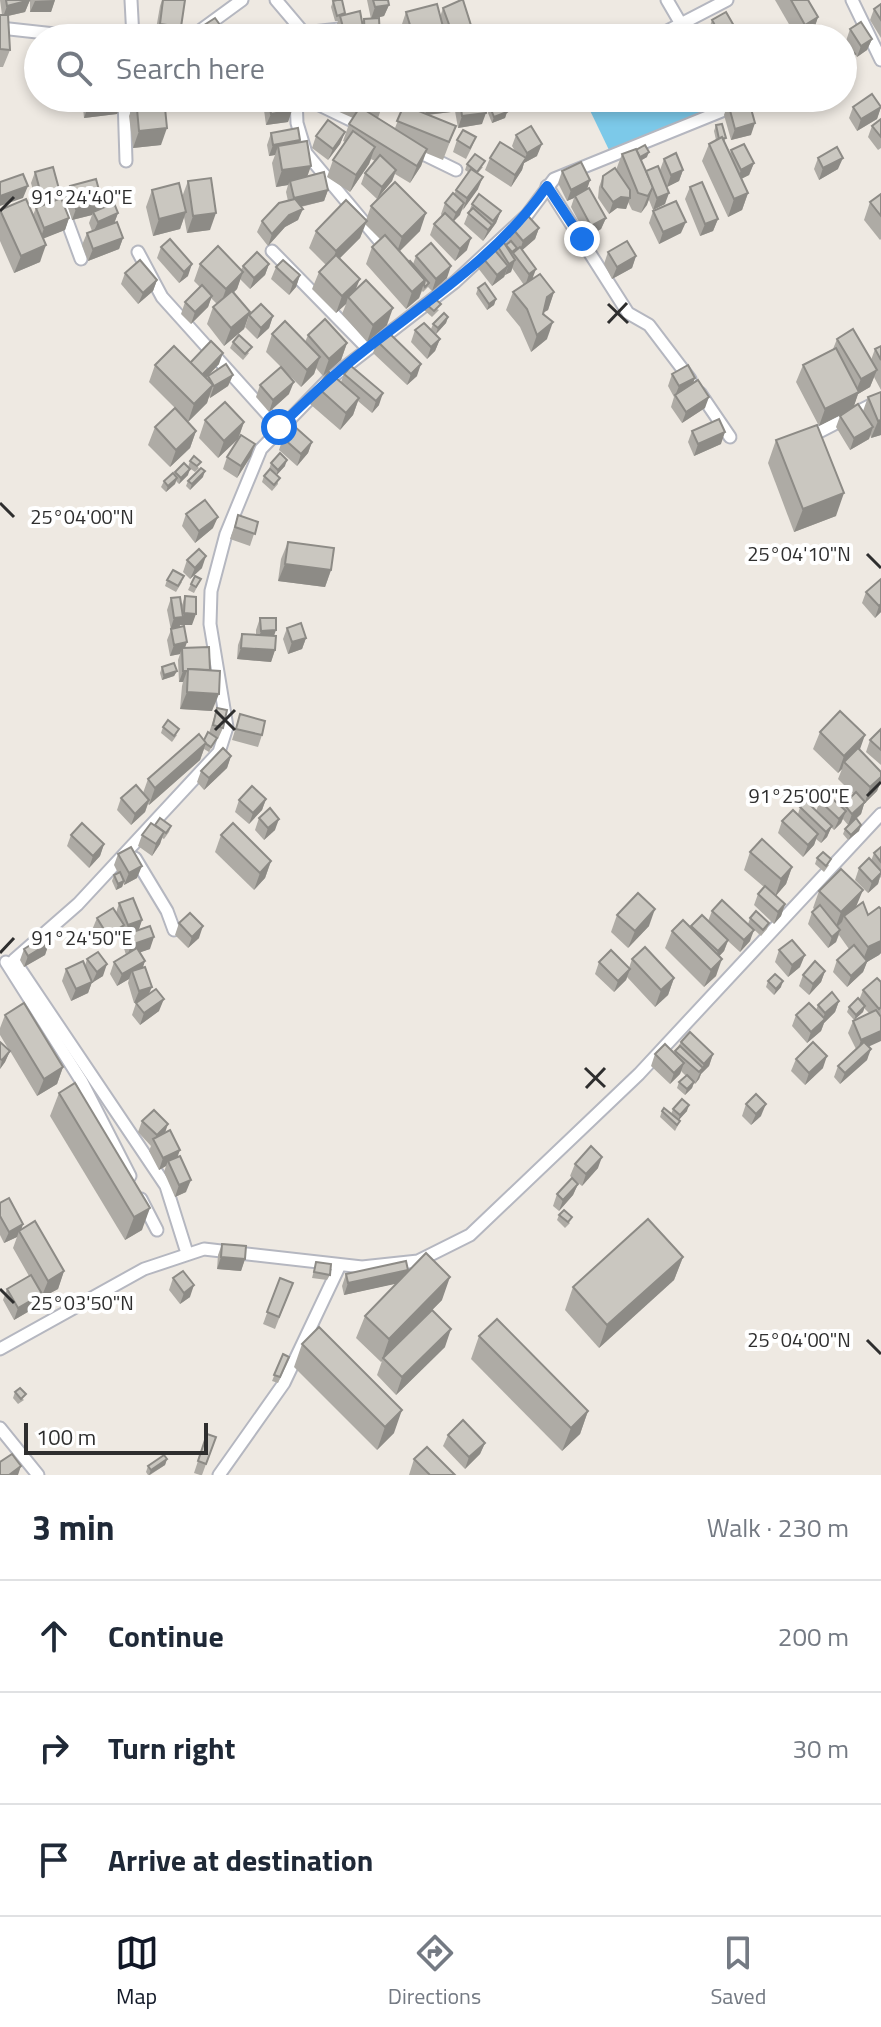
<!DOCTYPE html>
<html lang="en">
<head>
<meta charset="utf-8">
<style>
  body { margin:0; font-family:"Titillium Web",sans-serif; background:#f6f6f7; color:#1f2937 }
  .scale { position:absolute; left:24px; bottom:20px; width:184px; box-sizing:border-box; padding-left:8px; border:4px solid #2e2e2e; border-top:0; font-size:22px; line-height:28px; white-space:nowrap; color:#2e2e2e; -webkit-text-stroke:6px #fff; paint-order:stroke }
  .stop { position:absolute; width:24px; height:24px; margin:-18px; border:6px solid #1a73e8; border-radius:50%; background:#fff }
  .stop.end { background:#1a73e8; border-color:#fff; box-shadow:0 2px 8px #0008 }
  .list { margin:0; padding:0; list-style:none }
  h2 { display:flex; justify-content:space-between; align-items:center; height:104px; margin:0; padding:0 32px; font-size:34px }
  h2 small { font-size:26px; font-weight:400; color:#747a83 }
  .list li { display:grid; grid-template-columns:52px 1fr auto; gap:24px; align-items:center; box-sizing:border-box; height:112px; padding:0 32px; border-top:2px solid #e0e1e3 }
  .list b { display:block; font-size:30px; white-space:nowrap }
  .list em { font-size:26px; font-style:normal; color:#747a83 }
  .icon { flex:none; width:44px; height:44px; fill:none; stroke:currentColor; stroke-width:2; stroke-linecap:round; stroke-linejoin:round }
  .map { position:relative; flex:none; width:881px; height:1475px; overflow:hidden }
  .search { position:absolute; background:#fff; box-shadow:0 4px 12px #0003; left:24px; right:24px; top:24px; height:88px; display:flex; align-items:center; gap:20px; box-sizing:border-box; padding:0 28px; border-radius:44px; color:#747a83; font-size:30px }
  .sheet { height:440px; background:#fff }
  nav { display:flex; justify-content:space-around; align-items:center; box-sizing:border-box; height:112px; border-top:2px solid #e0e1e3; background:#fff; font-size:22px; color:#747a83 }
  nav a { display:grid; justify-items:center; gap:4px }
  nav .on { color:#111827 }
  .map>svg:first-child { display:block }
  .water { fill:#7cc9e9 }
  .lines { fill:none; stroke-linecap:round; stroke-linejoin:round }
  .street-casing { stroke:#b5b7c0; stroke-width:15 }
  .street { stroke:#fff; stroke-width:11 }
  .wall { fill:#aeaba5 }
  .shaded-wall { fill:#8d8b86 }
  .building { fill:#cac7c0; stroke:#8d8b86; stroke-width:2 }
  .route { stroke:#1a73e8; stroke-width:10 }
  .ticks { fill:none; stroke:#2e2e2e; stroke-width:3 }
  .ticks-label { font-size:20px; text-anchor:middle; fill:#2e2e2e; stroke:#fff; stroke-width:8; stroke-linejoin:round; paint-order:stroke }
</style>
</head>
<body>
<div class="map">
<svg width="881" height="1475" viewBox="0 0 881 1475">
  <rect width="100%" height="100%" fill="#eee9e2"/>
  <path class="water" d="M584,98H722L726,105L609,150Z"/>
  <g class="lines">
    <g class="street-casing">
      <g id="street">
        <path d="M131,0L133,38"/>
        <path d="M276,0L304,33L348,28"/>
        <path d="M667,0L681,24"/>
        <path d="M852,0L881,60"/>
        <path d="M0,28L91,38"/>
        <path d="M190,38L242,0"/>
        <path d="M654,38L727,0"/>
        <path d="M124,98L126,161"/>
        <path d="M296,98L297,123L306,153L388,251"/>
        <path d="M305,98L365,127"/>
        <path d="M413,149L456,170"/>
        <path d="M547,186L628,313L649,325L690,379"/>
        <path d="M63,210L81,259"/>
        <path d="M272,251L367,348"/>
        <path d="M138,252L162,297L279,427"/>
        <path d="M700,393L730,437"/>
        <path d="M807,438L881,400"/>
        <path d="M135,858L167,911L174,930"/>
        <path d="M6,962L82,1082L130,1176"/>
        <path d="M141,1199L157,1230"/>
        <path d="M187,1253L166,1186L14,960L78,904L219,752L227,727L210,624L211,591L226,534L261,449L327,381L455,282L527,215L554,179L754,98"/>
        <path d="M0,1349L144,1269L204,1249L362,1267L418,1261L470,1235L639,1074L881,814"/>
        <path d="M0,1428L38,1475"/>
        <path d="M219,1475L284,1383L339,1267"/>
      </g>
    </g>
    <use href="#street" class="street"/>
  </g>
  <g class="wall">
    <path d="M0,0H30L25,12L8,16L10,50L3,67H0V15H2Z"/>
    <path d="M30,0H55L51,12H30Z"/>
    <path d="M162,0H185L181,27L177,38L155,35L160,6Z"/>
    <path d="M367,0H388L389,5L384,16L373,19L380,38H335L333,33L338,21H335L331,7L333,1L345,15L362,24L364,19H371Z"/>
    <path d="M775,0H808L818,17L812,35L806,38H797Z"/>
    <path d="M881,4V38L870,20L874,9Z"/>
    <path d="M443,8L475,38H403L400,30L406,12L440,17Z"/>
    <path d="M712,20L741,38H711L708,32Z"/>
    <path d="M850,29L872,39L867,50L857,57L846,41Z"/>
    <path d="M195,31L222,38H193Z"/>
    <path d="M843,51L853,60L845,66L843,63Z"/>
    <path d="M82,98H123L117,114L84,118Z"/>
    <path d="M136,98L161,145L133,148L129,116Z"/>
    <path d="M268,98L292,110L288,122L266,125L264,110Z"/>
    <path d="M321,98H385L378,118L395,128L404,105L425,113L423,98H455V100L451,112L428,115L456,126L443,160L426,153L421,166L410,183L395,174L392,181L377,199L361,184L365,173L375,161L371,159L369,164L350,192L327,177L333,160L345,142L343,141L349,124L353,118L319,103Z"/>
    <path d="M536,98H569L568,100L543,112Z"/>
    <path d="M460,100L482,124L458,128L455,111Z"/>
    <path d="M728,103L751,135L731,140L724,115Z"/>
    <path d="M490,107L507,112L505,118L492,123L488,113Z"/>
    <path d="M853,107H881L877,119L857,131L849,118Z"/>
    <path d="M881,119V148L878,150L868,137L872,126Z"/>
    <path d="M716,125L726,138L724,142L730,154L731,150L754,163L749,175L741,179L748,193L742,210L728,217L702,161L709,144L716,140L714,131Z"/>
    <path d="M345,132L340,144L328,160L312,148L316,136Z"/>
    <path d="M271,133L300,140V142L307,176L328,190L324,201L301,207L298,220L285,227L268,246L257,232L262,221L288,201L286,192L288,185L276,187L272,163L275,155L269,156L267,145Z"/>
    <path d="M516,135L537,156L524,163L522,170L511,187L485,170L490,158L515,151L512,146Z"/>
    <path d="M476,137L471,149L466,159L453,152L457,140Z"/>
    <path d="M622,154L647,157L641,160L646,171L660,170L664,159L683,170L679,181L667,187L665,204L653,210L649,200L641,213L632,210L628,202L626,209L617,208L609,214L598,198L599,187L603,176L616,170Z"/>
    <path d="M818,158L838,169L819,180L814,169Z"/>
    <path d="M467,164L483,167L478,173V189L454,221L467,250L455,261L430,235L434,224L442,216L441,214L445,203L454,194L456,190L468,172L465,170Z"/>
    <path d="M562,171L590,180L587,189L606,218L601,229L587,237L571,207L574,198L567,201L558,183Z"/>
    <path d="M35,172L59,189L55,200L69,218L65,230L43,238L40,262L14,273L0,241V210L33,215L36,208L51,201L37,205L31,183Z"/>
    <path d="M188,181L210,230L187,233L184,217L180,229L153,236L146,207L152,190L182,197Z"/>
    <path d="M70,186L99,209L118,213L114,223L123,238L119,249L88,261L82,245L87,233L92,231L89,223L92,215L72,220L65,198Z"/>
    <path d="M690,187L718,219L713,231L700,236L685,199Z"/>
    <path d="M881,194V239L880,240L864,220L870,202Z"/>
    <path d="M472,204L501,211L496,223L483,241L464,224Z"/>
    <path d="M371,206L420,231L399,251L413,264L416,256L447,278L432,291L428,287L423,292L422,291L419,298L406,309L366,264L372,247L380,239L365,224L360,238L340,258L355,290L387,325L367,342L342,314L346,304L336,313L312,289L319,272L326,265L309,248L316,231L366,220Z"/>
    <path d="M653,211L681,233L659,244L649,223Z"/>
    <path d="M539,228L535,239L522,250L533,278L554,292L548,310L544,312L547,339L531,352L520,327L506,310L513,292L524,285L512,268L511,272L505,275L504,277L492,286L478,268L482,257L493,248L495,242L506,246L510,242L509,240L513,229Z"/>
    <path d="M161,247L188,276L179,283L157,258Z"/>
    <path d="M608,252L636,256L632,268L612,279L604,264Z"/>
    <path d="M200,264L241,270L243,266L269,264L265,275L250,289L240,279L237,289L234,292L250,312L244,329L224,346L207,324L213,307L217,304L211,298L208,307L191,324L181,314L185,302L200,287L194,281Z"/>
    <path d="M276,267L300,275L296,287L289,295L271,279Z"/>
    <path d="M125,273L157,280L153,291L138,304L121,284Z"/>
    <path d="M478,288L496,299L494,305L487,310L476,294Z"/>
    <path d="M426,304L439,310L432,317L424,310Z"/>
    <path d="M249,315L273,316L269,328L257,339L245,327Z"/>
    <path d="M448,317L446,323L436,334L431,329L433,324Z"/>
    <path d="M415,330L440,339L435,351L427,359L411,342Z"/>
    <path d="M272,334L305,342L308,335L347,343L341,360L323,376L316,368L314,374L301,387L266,352Z"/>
    <path d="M837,339L871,360L875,349L881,346V390L874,377L870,387L858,394L853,408L863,411L868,397L881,392V435L871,438L870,435L869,439L850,450L836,427L840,416L844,413L819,426L796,382L803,365L833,349Z"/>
    <path d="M377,341L417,376L407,385L373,353Z"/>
    <path d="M233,342L249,353L243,360L230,348Z"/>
    <path d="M190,363L219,364L209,375H233L228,386L210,398L209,396L207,403L188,422L196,431L190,448L170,467L148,445L155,427L175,408L149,382L155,365Z"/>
    <path d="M351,366L379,405L372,413L358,401L353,415L340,430L310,404L317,387L341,382L344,374Z"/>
    <path d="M672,374L693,384L705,408L682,423L671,407L674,397L668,386Z"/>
    <path d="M260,385L289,394L269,412L256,397Z"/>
    <path d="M205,420L244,422L238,439L218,458L199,438Z"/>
    <path d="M692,431L721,444L694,456L688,442Z"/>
    <path d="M283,438L312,442L308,453L297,466L279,450Z"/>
    <path d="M776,440L836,516L794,532L768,463Z"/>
    <path d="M251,456L237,478L223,469L227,457Z"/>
    <path d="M190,461L199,468L195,472L188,467Z"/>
    <path d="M271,463L285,466L276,475L278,484L272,491L262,482L264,476L269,470Z"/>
    <path d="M175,472L188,475L179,484L176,481L175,484L166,492L161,487L164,481L174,474Z"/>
    <path d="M203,477L190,490L186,486L188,481Z"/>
    <path d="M186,514L213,528L195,543L182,526Z"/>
    <path d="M238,515L258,522L250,546L230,539Z"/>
    <path d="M288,542L331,570L325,587L278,581L281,559Z"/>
    <path d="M187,560L202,568L190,579L183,572Z"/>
    <path d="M201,579L194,593L188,590L191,584Z"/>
    <path d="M881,579V612L875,618L862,603L866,592Z"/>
    <path d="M167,580L182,582L176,592L165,586Z"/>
    <path d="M185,596L192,625H180V627L185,648L212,711L180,709L182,686L183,682H179L178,660L180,654L170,656L167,640L171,630L167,610L171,598L182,605Z"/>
    <path d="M260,618L275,650L271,662L237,659L238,645L242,634L256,635V630Z"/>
    <path d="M287,628L306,638L302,649L288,654L283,639Z"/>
    <path d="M162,667L177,671L174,676L162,680L160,673Z"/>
    <path d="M217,708L223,728L218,739H216L209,752L204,749L200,760L149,805L148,804L145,812L131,825L117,810L121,798L143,793L148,779L204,740L209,733Z"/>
    <path d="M240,714L262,735L258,747L232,740Z"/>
    <path d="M163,727L177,735L172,742L161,733Z"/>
    <path d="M881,729V765L866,752L870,740Z"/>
    <path d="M820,732L859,750L881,772V781L877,791L864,804L861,814L856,819L861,825L859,831L848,840L843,834L845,829L848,825L843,819L841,823L834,830L831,827L827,837L821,843L816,839L814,845L803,857L778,833L782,821L798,814L800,807L816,811L820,801L842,808L844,804L854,795L838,779L842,769L838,773L813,749Z"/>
    <path d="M231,756L227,768L204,790L197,782L201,771Z"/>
    <path d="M266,799L262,810L249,824L235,812L239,800Z"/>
    <path d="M259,818L275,830L264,840L255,830Z"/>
    <path d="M155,826H171L169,832L164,839L162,838L160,844L152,856L138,846L142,835Z"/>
    <path d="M71,835L104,844L100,856L89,868L67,846Z"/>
    <path d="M221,835L271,861L265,878L254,890L215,852Z"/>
    <path d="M881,847V878L880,877L878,884L868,893L855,880L859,868L871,861L874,853Z"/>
    <path d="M750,852L792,867L786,884L775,896L785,904L781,916L774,924L754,905L758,894L764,887L744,870Z"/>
    <path d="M118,854L137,878L124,885V883L122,887L116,890L112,881L114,875L118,873L114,865Z"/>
    <path d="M817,858L829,865L824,872L815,864Z"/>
    <path d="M819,891L857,907L868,915L881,909V953L879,955L867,962L863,972L847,987L833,972L837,960L849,949L839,935L836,942L828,948L808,924L812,912L815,910L813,908Z"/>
    <path d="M119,903L142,920L139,929L150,949L140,952L145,961L142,968L149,994L159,1011L140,1025L132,1015L136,1003L139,1001L134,1003L128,983L129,979L117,986L110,974L114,962L126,955L123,945L126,936L124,937L122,931L120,936L104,947L92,930L97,918L116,913Z"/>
    <path d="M712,911L750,941L740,952L728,941L724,951L719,956L716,976L704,987L665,948L672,931L691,928V926L708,921Z"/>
    <path d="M617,915L649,926L628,948L611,932Z"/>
    <path d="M750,918L769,923L767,929L761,936L748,924Z"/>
    <path d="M179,923L199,938L188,948L175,935Z"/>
    <path d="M49,943L45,955L24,967L20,960L24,949Z"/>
    <path d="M779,950L800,967L788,977L775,962Z"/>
    <path d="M87,959L103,976L92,982L88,993L71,1001L62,981L66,969L85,966Z"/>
    <path d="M632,959L674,978L668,995L655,1007L627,977L626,980L614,992L595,974L599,962L629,968Z"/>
    <path d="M825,971L821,982L809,995L799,986L803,975Z"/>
    <path d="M768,981L781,987L774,995L766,987Z"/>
    <path d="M881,982V1031L869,1046L867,1060L840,1084L834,1077L838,1066L856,1049L848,1033L853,1021L869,1013L864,1008L863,1012L854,1020L847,1012L849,1007L859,1000L863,990Z"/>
    <path d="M839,1001L835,1012L824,1023L821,1031L807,1043L792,1026L796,1015L816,1010L818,1005Z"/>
    <path d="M5,1015L63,1067L57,1084L37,1096L10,1051L5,1062L0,1069V1042L9,1050L0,1035V1028Z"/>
    <path d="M681,1042L713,1054L709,1066L701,1074L699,1079L695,1084L694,1083L692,1088L685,1095L677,1088L679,1082L686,1076L681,1071L680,1074L670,1084L651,1066L655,1054L674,1053Z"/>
    <path d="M796,1059L823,1068L805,1085L791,1071Z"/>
    <path d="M59,1093L142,1230L125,1240L50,1116Z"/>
    <path d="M746,1104L761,1116L751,1125L742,1116Z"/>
    <path d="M673,1109L687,1111L678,1120L680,1121L675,1131L660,1117L662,1111L671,1114Z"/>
    <path d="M142,1121L165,1133L177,1157L186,1192L175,1197L164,1172L166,1166L159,1170L149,1151L151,1146L138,1132Z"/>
    <path d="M575,1164L598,1168L582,1186L570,1176Z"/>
    <path d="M578,1184L573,1195L559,1211L553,1206L557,1194Z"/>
    <path d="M0,1203L23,1224L21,1230L64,1271L58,1289L41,1298L38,1306L14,1320L3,1300L7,1289L29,1276L13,1248L17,1237L4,1243L0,1235Z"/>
    <path d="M559,1215L570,1223L565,1228L557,1220Z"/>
    <path d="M222,1244L245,1259L241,1271L217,1269L218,1255Z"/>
    <path d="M683,1257L674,1280L599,1348L565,1310L573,1287Z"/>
    <path d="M316,1262L330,1275L327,1280L312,1278Z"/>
    <path d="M408,1270L442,1300L432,1310L445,1347L396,1395L377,1375L382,1361L381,1362L356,1338L365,1316L397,1283L344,1295L342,1286L346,1274Z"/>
    <path d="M173,1278L190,1297L180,1304L169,1290Z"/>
    <path d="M280,1278L293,1283L275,1329L263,1324Z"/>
    <path d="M479,1336L588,1411L580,1434L562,1451L471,1359Z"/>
    <path d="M302,1344L394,1433L377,1450L294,1367Z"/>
    <path d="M283,1354L289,1357L278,1383L272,1381Z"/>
    <path d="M15,1392L24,1400L18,1404L13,1398Z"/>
    <path d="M207,1434L216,1437L202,1475H200L194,1473Z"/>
    <path d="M448,1435L485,1443L480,1454L465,1469L443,1446Z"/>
    <path d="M167,1459L165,1465L150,1475H148L146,1472L148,1466Z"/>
    <path d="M414,1459L455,1475H409Z"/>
  </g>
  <g class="shaded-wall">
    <path d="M30,0L25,12L3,17L7,6Z"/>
    <path d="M55,0L51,12H30L35,1Z"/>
    <path d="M389,5L384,16L371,19L375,7Z"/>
    <path d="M818,17L812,35L806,38H800L805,25Z"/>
    <path d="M872,39L867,50L857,57L861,46Z"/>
    <path d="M855,54L853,60L845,66L848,60Z"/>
    <path d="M116,98H123L117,114L84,118L90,101Z"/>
    <path d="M206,98H226L225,101Z"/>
    <path d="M548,98H569L568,100L543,112Z"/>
    <path d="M455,100L451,112L425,115L429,104Z"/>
    <path d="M881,107L877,119L857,131L861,119Z"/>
    <path d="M292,110L288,122L266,125L271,114Z"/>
    <path d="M507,112L505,118L492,123L494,117Z"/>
    <path d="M486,113L482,124L458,128L462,116Z"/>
    <path d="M755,123L751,135L731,140L735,129Z"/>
    <path d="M167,128L161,145L133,148L139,131Z"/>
    <path d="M345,132L340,144L328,160L333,149Z"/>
    <path d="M300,140L296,152L278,146L275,155L269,156L273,145Z"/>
    <path d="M542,144L537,156L524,163L522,170L511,187L515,175L523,163L527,153Z"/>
    <path d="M375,147L369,164L350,192L356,175Z"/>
    <path d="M427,149L421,166L410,183L417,166Z"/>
    <path d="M649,152L647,157L632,166L634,160Z"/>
    <path d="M843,158L838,169L819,180L823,168Z"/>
    <path d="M754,163L749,175L737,181L741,170Z"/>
    <path d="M311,166L305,183L290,181L288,185L276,187L282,170Z"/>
    <path d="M396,170L392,181L377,199L382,187Z"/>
    <path d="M683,170L679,181L667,187L671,175Z"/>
    <path d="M483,177L478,189L463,210L467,198Z"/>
    <path d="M590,180L586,192L575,196L574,198L567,201L571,190Z"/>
    <path d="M28,186L23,198L0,206V196Z"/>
    <path d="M653,187L647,205L641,213L648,196Z"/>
    <path d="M59,189L55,200L37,205L41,194Z"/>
    <path d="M328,190L324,201L290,209L294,198Z"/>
    <path d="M669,193L665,204L653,210L657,198Z"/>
    <path d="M748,193L742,210L728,217L734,199Z"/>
    <path d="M621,197L630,198L626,209L617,208L609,214L613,202Z"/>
    <path d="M102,201L98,213L93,212L92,215L72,220L76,209Z"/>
    <path d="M464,203L460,215L451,224L456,213Z"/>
    <path d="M303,209L298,220L285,227L268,246L272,234L289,215Z"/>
    <path d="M501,211L496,223L483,241L488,230Z"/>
    <path d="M186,212L180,229L153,236L159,219Z"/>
    <path d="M118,213L114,224L93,233L98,222Z"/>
    <path d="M216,213L210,230L187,233L193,216Z"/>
    <path d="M426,213L420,231L396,255L402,237Z"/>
    <path d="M69,218L65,230L40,240L44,228Z"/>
    <path d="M606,218L601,229L587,237L591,226Z"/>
    <path d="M718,219L713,231L700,236L705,224Z"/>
    <path d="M367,221L360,238L330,268L336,251Z"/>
    <path d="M686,222L681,233L659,244L663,232Z"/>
    <path d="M539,228L535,239L519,253L523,241Z"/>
    <path d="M123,238L119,249L88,261L93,249Z"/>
    <path d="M471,238L467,250L455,261L460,249Z"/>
    <path d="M46,245L40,262L14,273L21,256Z"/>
    <path d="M636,256L632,268L612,279L617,267Z"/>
    <path d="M515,260L511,272L505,275L509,264Z"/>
    <path d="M192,264L188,276L179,283L184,272Z"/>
    <path d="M269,264L265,275L250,289L254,278Z"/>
    <path d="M451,266L447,278L432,291L436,279Z"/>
    <path d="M508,266L504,277L492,286L497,275Z"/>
    <path d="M536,269L532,280L525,286L529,274Z"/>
    <path d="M243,272L237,289L220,306L226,289Z"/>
    <path d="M300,275L296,287L289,295L293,283Z"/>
    <path d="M360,279L353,296L348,297L346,304L336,313L342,296Z"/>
    <path d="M157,280L153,291L138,304L143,293Z"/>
    <path d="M425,280L419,298L406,309L412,292Z"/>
    <path d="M554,292L548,310L541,314L547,297Z"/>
    <path d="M212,296L208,307L191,324L195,312Z"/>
    <path d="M496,299L494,305L487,310L489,304Z"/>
    <path d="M393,308L387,325L367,342L373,325Z"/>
    <path d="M250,312L244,329L224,346L231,328Z"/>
    <path d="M273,316L269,328L257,339L261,328Z"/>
    <path d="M448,317L446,323L436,334L438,328Z"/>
    <path d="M553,322L547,339L531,352L537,335Z"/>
    <path d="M440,339L435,351L427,359L431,347Z"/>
    <path d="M347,343L341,360L323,376L329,359Z"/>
    <path d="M223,353L219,364L197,387L201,376Z"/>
    <path d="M320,357L314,374L301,387L307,370Z"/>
    <path d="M421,364L417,376L407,385L411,374Z"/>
    <path d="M877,370L870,387L858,394L853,409L819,426L825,409L855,393L861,379Z"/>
    <path d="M233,375L228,386L210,398L214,386Z"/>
    <path d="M695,378L691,390L675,396L679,386Z"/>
    <path d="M294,382L289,394L269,412L273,400Z"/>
    <path d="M213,385L207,403L188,422L194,404Z"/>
    <path d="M383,393L379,405L372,413L376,401Z"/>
    <path d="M709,397L705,408L682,423L686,412Z"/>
    <path d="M359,398L353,415L340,430L346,413Z"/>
    <path d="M881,420V435L871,438L878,421Z"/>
    <path d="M244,422L238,439L218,458L224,441Z"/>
    <path d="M873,427L869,439L850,450L854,438Z"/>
    <path d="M196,431L190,448L170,467L176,450Z"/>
    <path d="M725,432L721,444L694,456L698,444Z"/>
    <path d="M312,442L308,453L297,466L301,454Z"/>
    <path d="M255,444L251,456L237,478L241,466Z"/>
    <path d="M287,460L285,466L276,476L278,470Z"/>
    <path d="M190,469L188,475L179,484L181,478Z"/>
    <path d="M205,471L203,477L190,490L192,484Z"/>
    <path d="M177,478L175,484L166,492L168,486Z"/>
    <path d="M844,493L836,516L794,532L803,509Z"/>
    <path d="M218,517L213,528L195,543L199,531Z"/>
    <path d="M206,556L202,568L190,579L195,568Z"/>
    <path d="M285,564L331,570L325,587L278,581Z"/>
    <path d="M881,604V612L875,618L879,606Z"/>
    <path d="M184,613L196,614L192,625H180L179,628L170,630L174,618L183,617Z"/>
    <path d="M276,630L272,642L257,643L261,631Z"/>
    <path d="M306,638L302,649L288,654L292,642Z"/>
    <path d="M187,642L183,654L182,648L180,654L170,656L174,645Z"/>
    <path d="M241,648L275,650L271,662L237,659Z"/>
    <path d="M177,671L174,676L162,680L164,675Z"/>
    <path d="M183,671H187L183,682H179Z"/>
    <path d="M187,692L219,694L212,711L180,709Z"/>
    <path d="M865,735L859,752L844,762L842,769L838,773L844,756Z"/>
    <path d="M206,743L200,760L149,805L155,788Z"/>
    <path d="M231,756L227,768L204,790L209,778Z"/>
    <path d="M881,777V781L877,791L864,804L861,814L848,825L852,814L865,802L870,787Z"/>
    <path d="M266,799L262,810L249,824L253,813Z"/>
    <path d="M149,800L145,812L131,825L135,814Z"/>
    <path d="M846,811L841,823L834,830L839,819Z"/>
    <path d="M279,819L275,830L264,840L268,828Z"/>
    <path d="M861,825L859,831L848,840L851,835Z"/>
    <path d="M832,826L827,837L821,843L826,832Z"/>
    <path d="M164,832L160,844L152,856L156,844Z"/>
    <path d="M818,834L814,845L803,857L808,845Z"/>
    <path d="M104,844L100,856L89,868L93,856Z"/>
    <path d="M271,861L265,878L254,890L260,873Z"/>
    <path d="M142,866L137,878L124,885L129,873Z"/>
    <path d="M792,867L786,884L775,897L781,879Z"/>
    <path d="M881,873L878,884L868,893L872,882Z"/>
    <path d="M124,881L122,887L116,890L118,884Z"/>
    <path d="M863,890L856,907L844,916L842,922L835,929L841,912Z"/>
    <path d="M785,904L781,916L774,924L778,912Z"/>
    <path d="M655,909L649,926L628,948L635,931Z"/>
    <path d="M142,920L138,932L127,934L124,937L128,925Z"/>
    <path d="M124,925L120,936L104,947L108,936Z"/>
    <path d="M203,926L199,938L188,948L192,937Z"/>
    <path d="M754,930L750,941L740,952L744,940Z"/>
    <path d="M840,930L836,942L828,948L832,937Z"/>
    <path d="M154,937L150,949L127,957L131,945Z"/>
    <path d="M728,940L724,951L713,963L718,951Z"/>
    <path d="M881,941V953L879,955L867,962L863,972L847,987L851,976L861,965L868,947Z"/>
    <path d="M49,943L45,955L24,967L28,956Z"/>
    <path d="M805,955L800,967L788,977L792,965Z"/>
    <path d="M722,959L716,976L704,987L711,970Z"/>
    <path d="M145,961L141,973L132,971L129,979L117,986L122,974Z"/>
    <path d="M107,964L103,976L92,983L97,972Z"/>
    <path d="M630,969L626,980L614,992L618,981Z"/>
    <path d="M825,971L821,982L809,995L813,984Z"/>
    <path d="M674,978L668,995L655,1007L661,990Z"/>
    <path d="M783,981L781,987L774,995L776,989Z"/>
    <path d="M92,982L88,993L71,1001L76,989Z"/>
    <path d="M152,987L147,998L134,1003L139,991Z"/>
    <path d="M164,999L159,1011L140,1025L144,1013Z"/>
    <path d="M839,1001L835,1012L824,1023L821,1031L807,1043L811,1032L822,1022L825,1013Z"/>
    <path d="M865,1006L863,1012L854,1020L856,1015Z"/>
    <path d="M881,1031V1041L857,1052L861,1040Z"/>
    <path d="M871,1049L867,1060L840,1084L845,1073Z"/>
    <path d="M10,1051L5,1062L0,1069L2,1060Z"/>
    <path d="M713,1054L709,1066L701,1074L699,1079L695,1084L704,1064Z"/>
    <path d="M827,1056L823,1068L805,1085L809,1073Z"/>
    <path d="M684,1063L680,1074L670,1084L674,1073Z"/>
    <path d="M63,1067L57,1084L37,1096L44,1079Z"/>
    <path d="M694,1082L692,1088L685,1095L687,1089Z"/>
    <path d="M766,1104L761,1116L751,1125L756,1114Z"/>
    <path d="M689,1105L687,1111L678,1121L680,1115Z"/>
    <path d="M168,1124L164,1136L155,1141L157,1135Z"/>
    <path d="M180,1150L176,1161H168L166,1166L159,1170L163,1158Z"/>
    <path d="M602,1157L598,1168L582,1186L586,1174Z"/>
    <path d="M191,1180L186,1192L175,1197L179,1185Z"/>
    <path d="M578,1184L573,1195L559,1211L563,1200Z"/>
    <path d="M150,1208L142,1230L125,1240L134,1217Z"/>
    <path d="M23,1224L20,1233L19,1231L17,1237L4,1243L9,1232Z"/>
    <path d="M221,1257L245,1259L241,1271L217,1269Z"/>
    <path d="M683,1257L674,1280L599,1348L607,1325Z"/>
    <path d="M408,1270L404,1282L344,1295L348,1283Z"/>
    <path d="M64,1271L58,1289L41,1298L48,1281Z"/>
    <path d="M450,1277L442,1300L384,1359L383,1358L381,1362L389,1339Z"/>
    <path d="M194,1285L190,1297L180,1304L184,1293Z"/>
    <path d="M42,1294L38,1306L14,1320L18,1308Z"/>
    <path d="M451,1329L445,1347L396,1395L402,1377Z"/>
    <path d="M402,1410L394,1433L377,1450L385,1427Z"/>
    <path d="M588,1411L580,1434L562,1451L571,1428Z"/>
    <path d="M485,1443L480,1454L465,1469L469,1457Z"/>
    <path d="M167,1459L165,1465L149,1475L151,1470Z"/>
    <path d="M21,1466L18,1475H9Z"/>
  </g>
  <g class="building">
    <path d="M6,0H30L7,6Z"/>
    <path d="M163,0H185L181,27L160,24Z"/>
    <path d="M337,0H342L345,13L337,16L333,1Z"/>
    <path d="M373,0H388L389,5L375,7Z"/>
    <path d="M461,0H463L475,38H454L443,8Z"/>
    <path d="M791,0H808L818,17L805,25Z"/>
    <path d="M437,4L446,38H414L406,12Z"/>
    <path d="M881,4V20L874,9Z"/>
    <path d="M360,11L365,38H346L340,16Z"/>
    <path d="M726,12L741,38H722L712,20Z"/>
    <path d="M0,15H8L10,50L0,49Z"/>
    <path d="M215,18L225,32L215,38H200L195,31Z"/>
    <path d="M379,18L380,38H365L364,19Z"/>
    <path d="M861,22L872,39L861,46L850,29Z"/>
    <path d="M848,46L855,54L848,60L843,54V51Z"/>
    <path d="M872,94L881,107L861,119L853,107Z"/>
    <path d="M90,98H116L90,101Z"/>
    <path d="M136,98H164L167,128L139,131Z"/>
    <path d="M268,98H290L292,110L271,114Z"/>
    <path d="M354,98H385L380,110Z"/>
    <path d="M428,98H455V100L429,104Z"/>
    <path d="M470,98H484L486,113L462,116L460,100Z"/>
    <path d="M748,98L755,123L735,129L728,103Z"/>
    <path d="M504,102L507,112L494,117L490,107Z"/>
    <path d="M404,105L456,126L449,142L397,121Z"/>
    <path d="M360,107L427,149L417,166L349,124Z"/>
    <path d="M881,119V137L872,126Z"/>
    <path d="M328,120L345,132L333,149L316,136Z"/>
    <path d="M722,124L726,138L719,139L716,125Z"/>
    <path d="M531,126L542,144L527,153L516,135Z"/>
    <path d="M298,128L300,140L273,145L271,133Z"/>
    <path d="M463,130L476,137L470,148L457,140Z"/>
    <path d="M353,131L375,147L356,175L333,160Z"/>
    <path d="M722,137L748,193L734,199L709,144Z"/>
    <path d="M307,141L311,166L282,170L278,146Z"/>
    <path d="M500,142L526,158L515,175L490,158Z"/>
    <path d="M744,144L754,163L741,170L731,150Z"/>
    <path d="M645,145L649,152L640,157L636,150Z"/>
    <path d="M837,147L843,158L823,168L818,158Z"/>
    <path d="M636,149L653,187L648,196L638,193L622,154Z"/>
    <path d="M676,153L683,170L671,175L664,159Z"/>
    <path d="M475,154L485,161L477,172L467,164Z"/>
    <path d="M380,155L396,170L382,187L365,173Z"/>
    <path d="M581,162L590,180L571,190L562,171Z"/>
    <path d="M658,166L669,193L657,198L646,171Z"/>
    <path d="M53,167L59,189L41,194L35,172Z"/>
    <path d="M615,168L630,190V198L621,197L613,202L602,187L603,176Z"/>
    <path d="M471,169L483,177L467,198L456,190Z"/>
    <path d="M324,172L328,190L294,198L290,181Z"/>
    <path d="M23,174L28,186L0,196V182Z"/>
    <path d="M211,178L216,213L193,216L188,181Z"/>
    <path d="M96,179L102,201L76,209L70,186Z"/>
    <path d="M395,182L426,213L402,237L371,206Z"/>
    <path d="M702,182L718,219L705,224L690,187Z"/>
    <path d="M179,183L186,212L159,219L152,190Z"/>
    <path d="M589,188L606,218L591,226L575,196Z"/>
    <path d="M453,193L464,203L456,213L445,203Z"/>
    <path d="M479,194L501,211L493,221L472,204Z"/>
    <path d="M881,194V216L870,202Z"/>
    <path d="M61,198L69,218L44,228L36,208Z"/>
    <path d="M26,199L46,245L21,256L0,210Z"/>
    <path d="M295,199L303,209L289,215L272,234L262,221L279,203Z"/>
    <path d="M346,200L367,221L336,251L316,231Z"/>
    <path d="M676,201L686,222L663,232L653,211Z"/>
    <path d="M114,203L118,213L98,222L93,212Z"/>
    <path d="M473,208L492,225L488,230L468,213Z"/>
    <path d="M445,213L471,238L460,249L434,224Z"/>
    <path d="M528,216L539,228L523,241L513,229Z"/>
    <path d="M117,222L123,238L93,249L87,233Z"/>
    <path d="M385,235L425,280L412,292L372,247Z"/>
    <path d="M501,238L515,260L509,264L495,242Z"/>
    <path d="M170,239L192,264L184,272L161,247Z"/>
    <path d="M511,241L517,248L512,252L506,245Z"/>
    <path d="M627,241L636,256L617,267L608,252Z"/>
    <path d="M431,243L451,266L436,279L416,256Z"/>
    <path d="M218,246L243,272L226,289L200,264Z"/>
    <path d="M520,247L536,269L529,274L513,253Z"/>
    <path d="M493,248L508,266L497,275L482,257Z"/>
    <path d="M257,252L269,264L254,278L243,266Z"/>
    <path d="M336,255L360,279L342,296L319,272Z"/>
    <path d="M140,260L157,280L143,293L125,273Z"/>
    <path d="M283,260L300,275L293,283L276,267Z"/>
    <path d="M410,261L429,283L425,287L424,285L425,280L409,262Z"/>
    <path d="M540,274L554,292L547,297L543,314L553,322L537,335L527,309L513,292Z"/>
    <path d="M366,280L393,308L373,325L348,297Z"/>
    <path d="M485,283L496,299L489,304L478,288Z"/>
    <path d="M202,285L212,296L195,312L185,302Z"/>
    <path d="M232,291L250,312L231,328L213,307Z"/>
    <path d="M433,297L441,304L434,311L426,304Z"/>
    <path d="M261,304L273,316L261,328L249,315Z"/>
    <path d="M444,313L448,317L438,328L433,324Z"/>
    <path d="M325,319L347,343L329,359L308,335Z"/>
    <path d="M285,321L320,357L307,370L272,334Z"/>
    <path d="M424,323L440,339L431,347L415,330Z"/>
    <path d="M853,329L877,370L861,379L837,339Z"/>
    <path d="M387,331L421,364L411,374L377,341Z"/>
    <path d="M239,335L252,347L245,354L233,342Z"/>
    <path d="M211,341L223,353L202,375L190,363Z"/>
    <path d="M174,346L213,385L194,404L155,365Z"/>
    <path d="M881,346V360L875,349Z"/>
    <path d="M836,348L859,392L825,409L803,365Z"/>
    <path d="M226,364L233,375L214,386L208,376Z"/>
    <path d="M688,365L695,378L679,386L672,374Z"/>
    <path d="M351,366L383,393L376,401L344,374Z"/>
    <path d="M281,367L294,382L273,400L260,385Z"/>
    <path d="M329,372L359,398L346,413L317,387Z"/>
    <path d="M698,380L709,397L686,412L675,395Z"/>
    <path d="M881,392V420L878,421L868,397Z"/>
    <path d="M225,402L244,422L224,441L205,420Z"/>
    <path d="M858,404L873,427L854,438L840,416Z"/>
    <path d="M175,408L196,431L176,450L155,427Z"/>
    <path d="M719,419L725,432L698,444L692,431Z"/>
    <path d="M817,425L844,493L803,509L776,440Z"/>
    <path d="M294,426L312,442L301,454L283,438Z"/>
    <path d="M241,435L255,444L241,466L227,457Z"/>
    <path d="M280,453L287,460L278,470L271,463Z"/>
    <path d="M194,456L201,462L197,466L190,461Z"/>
    <path d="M184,463L190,469L181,478L175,472Z"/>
    <path d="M201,468L205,471L192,484L188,481Z"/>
    <path d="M270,469L280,478L274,485L264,476Z"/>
    <path d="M173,473L177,478L168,486L164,481Z"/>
    <path d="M205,500L218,517L199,531L186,514Z"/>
    <path d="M238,515L258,522L255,534L235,527Z"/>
    <path d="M288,542L334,548L331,570L285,564Z"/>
    <path d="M199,549L206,556L195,568L187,560Z"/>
    <path d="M173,570L184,576L178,586L167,580Z"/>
    <path d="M195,576L201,579L196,587L191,584Z"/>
    <path d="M881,579V604L879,606L866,592Z"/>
    <path d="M185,596L196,597V614L184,613Z"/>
    <path d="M180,597L183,617L174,618L171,598Z"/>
    <path d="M260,618H276V630L261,631Z"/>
    <path d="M301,623L306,638L292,642L287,628Z"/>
    <path d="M184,626L187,642L174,645L171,629Z"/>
    <path d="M242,634L276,636L275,650L241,648Z"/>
    <path d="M209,647L210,670L188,669V671H183L182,648Z"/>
    <path d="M174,663L177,671L164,675L162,667Z"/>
    <path d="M188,669L220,671L219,694L187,692Z"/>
    <path d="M217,708L227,710L223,728L213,725Z"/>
    <path d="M840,711L865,735L844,756L820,732Z"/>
    <path d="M240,714L265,721L262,735L236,729Z"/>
    <path d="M168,720L179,729L174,736L163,727Z"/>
    <path d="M881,729V750L870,740Z"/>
    <path d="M208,732L217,738L211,747L205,743L204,740Z"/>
    <path d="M199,734L206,743L155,788L148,779Z"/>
    <path d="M223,748L231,756L209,778L201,771Z"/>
    <path d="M858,748L881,772V777L870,787L844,762Z"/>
    <path d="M136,785L149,800L135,814L121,798Z"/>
    <path d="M252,786L266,799L253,813L239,800Z"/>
    <path d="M856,792L865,802L852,814L844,804Z"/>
    <path d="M827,794L846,811L839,819L820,801Z"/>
    <path d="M806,801L832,826L826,832L800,807Z"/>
    <path d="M270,808L279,819L268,828L259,818Z"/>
    <path d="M793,810L818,834L808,845L782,821Z"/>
    <path d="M160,818L171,826L166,833L155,825Z"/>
    <path d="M856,818L861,825L851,835L845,829Z"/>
    <path d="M82,823L104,844L93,856L71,835Z"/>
    <path d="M151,823L164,832L156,844L142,835Z"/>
    <path d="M233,823L271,861L260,873L221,835Z"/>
    <path d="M762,839L792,867L781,879L750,852Z"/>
    <path d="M131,847L142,866L129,873L118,854Z"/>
    <path d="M881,847V862L874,853Z"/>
    <path d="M823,852L831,859L826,866L817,858Z"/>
    <path d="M869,858L881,871V873L872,882L859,868Z"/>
    <path d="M841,869L863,890L841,912L819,891Z"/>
    <path d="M120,872L124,881L118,884L114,875Z"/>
    <path d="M765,886L785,904L778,912L758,894Z"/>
    <path d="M638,893L655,909L635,931L617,915Z"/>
    <path d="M133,898L142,920L128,925L119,903Z"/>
    <path d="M722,900L754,930L744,940L712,911Z"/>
    <path d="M863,902L868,915L879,907L881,909V941L868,947L844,916Z"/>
    <path d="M820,905L840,930L832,937L812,912Z"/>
    <path d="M113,908L124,925L108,936L97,918Z"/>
    <path d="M756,911L769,923L763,930L750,918Z"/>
    <path d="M190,913L203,926L192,937L179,923Z"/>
    <path d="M702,915L728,940L718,951L691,926Z"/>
    <path d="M683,920L722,959L711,970L672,931Z"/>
    <path d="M150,926L154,937L131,945L127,934Z"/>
    <path d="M45,936L49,943L28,956L24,949Z"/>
    <path d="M792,940L805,955L792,965L779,950Z"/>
    <path d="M854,945L867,961L851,976L837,960Z"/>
    <path d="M645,947L674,978L661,990L632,959Z"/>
    <path d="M137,948L145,961L122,974L114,962Z"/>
    <path d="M611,950L630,969L618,981L599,962Z"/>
    <path d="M98,952L107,964L97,972L87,959Z"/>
    <path d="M83,961L92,982L76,989L66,969Z"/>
    <path d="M815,961L825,971L813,984L803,975Z"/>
    <path d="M145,967L152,987L139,991L132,971Z"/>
    <path d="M775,974L783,981L776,989L768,981Z"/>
    <path d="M877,978L881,982V1007L879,1009L863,990Z"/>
    <path d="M156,989L164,999L144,1013L136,1003Z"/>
    <path d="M832,992L839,1001L825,1013L818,1005Z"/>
    <path d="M858,998L865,1006L856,1015L849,1007Z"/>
    <path d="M24,1003L63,1067L44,1079L5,1015Z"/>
    <path d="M809,1003L825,1019L811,1032L796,1015Z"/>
    <path d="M876,1010L881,1017V1031L861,1040L853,1021Z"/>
    <path d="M690,1032L713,1054L704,1064L681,1042Z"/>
    <path d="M0,1042L10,1051L2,1060L0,1059Z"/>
    <path d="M813,1042L827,1056L809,1073L796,1059Z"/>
    <path d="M864,1042L871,1049L845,1073L838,1066Z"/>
    <path d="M665,1044L684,1063L674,1073L655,1054Z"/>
    <path d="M680,1046L703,1068L699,1072L675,1051Z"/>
    <path d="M687,1075L694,1082L687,1089L679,1082Z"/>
    <path d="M75,1083L150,1208L134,1217L59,1093Z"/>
    <path d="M756,1094L766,1104L756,1114L746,1104Z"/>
    <path d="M682,1099L689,1105L680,1115L673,1109Z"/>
    <path d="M664,1108L680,1121L677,1125L662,1111Z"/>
    <path d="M154,1110L168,1124L157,1135L142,1121Z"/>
    <path d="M170,1130L180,1150L163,1158L153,1139Z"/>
    <path d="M591,1146L602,1157L586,1174L575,1164Z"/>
    <path d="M180,1156L191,1180L179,1185L168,1161Z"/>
    <path d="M572,1178L578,1184L563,1200L557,1194Z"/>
    <path d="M9,1198L23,1224L9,1232L0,1216V1203Z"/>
    <path d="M564,1210L572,1217L568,1222L559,1215Z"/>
    <path d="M648,1219L683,1257L607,1325L573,1287Z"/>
    <path d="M35,1221L64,1271L48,1281L19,1231Z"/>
    <path d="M222,1244L246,1246L245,1259L221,1257Z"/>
    <path d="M426,1253L450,1277L389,1339L365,1316Z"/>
    <path d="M406,1261L408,1270L348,1283L346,1274Z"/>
    <path d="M316,1262L331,1264L330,1275L314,1272Z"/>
    <path d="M183,1271L194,1285L184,1293L173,1278Z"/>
    <path d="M31,1275L42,1294L18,1308L7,1289Z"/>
    <path d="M280,1278L293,1283L279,1317L267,1312Z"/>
    <path d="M432,1310L451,1329L402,1377L383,1358Z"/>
    <path d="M497,1319L588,1411L571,1428L479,1336Z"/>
    <path d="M319,1327L402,1410L385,1427L302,1344Z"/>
    <path d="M283,1354L289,1357L280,1377L274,1375Z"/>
    <path d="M20,1388L26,1394L21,1399L15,1392Z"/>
    <path d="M463,1420L485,1443L469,1457L448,1435Z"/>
    <path d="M207,1434L216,1437L206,1464L198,1461Z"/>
    <path d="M427,1447L455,1475H430L414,1459Z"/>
    <path d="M12,1454L21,1466L9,1475H0V1462Z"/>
    <path d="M164,1455L167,1459L151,1470L148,1466Z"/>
  </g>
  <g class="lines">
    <path class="route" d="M279,427C307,400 335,373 366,349C430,299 500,254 547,186L582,239"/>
  </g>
  <path class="ticks" d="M0,211L14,197M608,304L628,323M608,323L627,303M0,503L14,517M867,554L881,568M215,710L235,730M215,730L235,710M867,796L881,782M0,953L14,938M585,1068L605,1087M586,1088L605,1068M0,1289L14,1303M867,1340L881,1354"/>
  <g class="ticks-label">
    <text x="82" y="204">91°24'40"E</text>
    <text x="82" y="524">25°04'00"N</text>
    <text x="799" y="561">25°04'10"N</text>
    <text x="799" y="803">91°25'00"E</text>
    <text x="82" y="945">91°24'50"E</text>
    <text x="82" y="1310">25°03'50"N</text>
    <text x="799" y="1347">25°04'00"N</text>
  </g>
</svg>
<div class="scale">100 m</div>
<div class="stop" style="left:279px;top:427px"></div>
<div class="stop end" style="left:582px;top:239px"></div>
<div class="search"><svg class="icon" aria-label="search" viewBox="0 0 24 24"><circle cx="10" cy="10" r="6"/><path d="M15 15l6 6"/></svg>Search here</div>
</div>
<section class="sheet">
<h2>3 min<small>Walk · 230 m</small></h2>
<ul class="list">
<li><svg class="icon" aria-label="ahead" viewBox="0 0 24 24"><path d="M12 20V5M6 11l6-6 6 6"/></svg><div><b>Continue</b></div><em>200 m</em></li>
<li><svg class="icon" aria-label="right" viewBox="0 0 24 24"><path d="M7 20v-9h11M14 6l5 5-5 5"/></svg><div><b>Turn right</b></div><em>30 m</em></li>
<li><svg class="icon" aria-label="arrive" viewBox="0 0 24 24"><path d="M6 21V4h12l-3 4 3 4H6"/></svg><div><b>Arrive at destination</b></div></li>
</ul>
</section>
<nav>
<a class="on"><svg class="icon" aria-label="map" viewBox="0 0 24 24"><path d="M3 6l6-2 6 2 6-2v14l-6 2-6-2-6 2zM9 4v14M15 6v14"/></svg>Map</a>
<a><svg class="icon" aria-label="directions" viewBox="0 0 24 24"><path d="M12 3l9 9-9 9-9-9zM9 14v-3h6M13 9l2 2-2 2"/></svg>Directions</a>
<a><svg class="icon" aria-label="saved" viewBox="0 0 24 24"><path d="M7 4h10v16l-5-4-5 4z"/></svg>Saved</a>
</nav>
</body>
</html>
